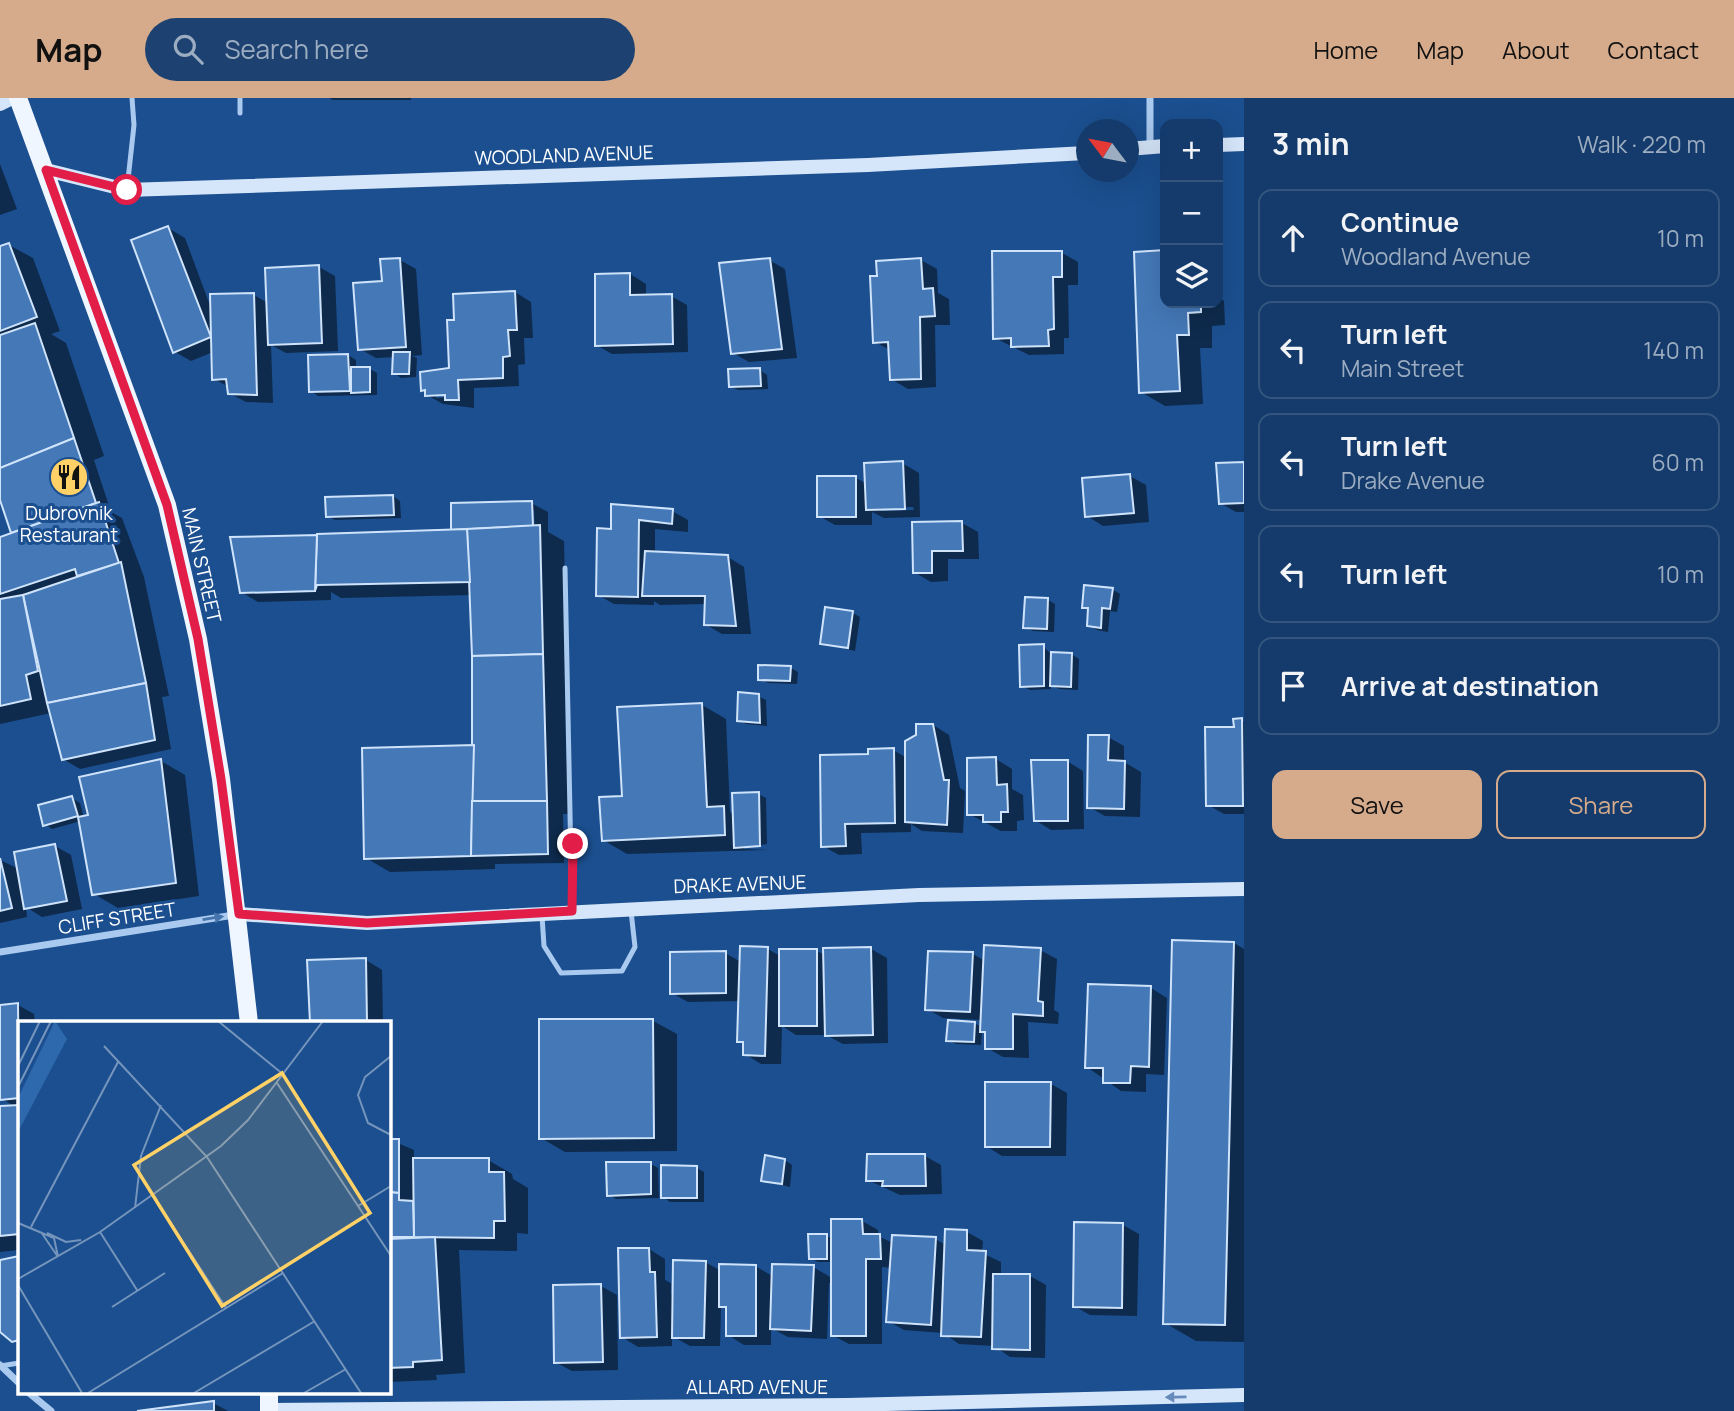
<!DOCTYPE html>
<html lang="en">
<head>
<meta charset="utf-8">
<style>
  body { margin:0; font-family:Manrope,sans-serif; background:#1d4271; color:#f1f3f6 }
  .controls { position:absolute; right:21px; top:21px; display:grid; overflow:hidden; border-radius:14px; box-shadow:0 7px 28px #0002 }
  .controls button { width:63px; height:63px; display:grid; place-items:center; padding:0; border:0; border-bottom:2px solid #33557e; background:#143b6b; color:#f1f3f6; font:35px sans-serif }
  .compass { position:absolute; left:1076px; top:21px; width:63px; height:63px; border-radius:50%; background:#143b6b; box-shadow:0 7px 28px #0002; rotate:302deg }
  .stop { position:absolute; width:21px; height:21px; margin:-16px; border:5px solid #e11d48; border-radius:50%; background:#fff }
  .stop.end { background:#e11d48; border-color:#fff; box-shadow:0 2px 7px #0008 }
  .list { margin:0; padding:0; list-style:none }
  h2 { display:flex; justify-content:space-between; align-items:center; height:91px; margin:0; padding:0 28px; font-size:30px }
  h2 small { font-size:23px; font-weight:400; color:#9dadc1 }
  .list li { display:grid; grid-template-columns:46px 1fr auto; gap:21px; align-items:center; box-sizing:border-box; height:98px; margin:0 14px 14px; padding:0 14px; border:2px solid #33557e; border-radius:14px }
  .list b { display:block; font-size:26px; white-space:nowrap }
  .list p { margin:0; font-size:23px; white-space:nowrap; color:#9dadc1 }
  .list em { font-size:23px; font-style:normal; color:#9dadc1 }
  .actions { display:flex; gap:14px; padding:21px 28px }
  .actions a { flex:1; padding:16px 0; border:2px solid #d6ab8b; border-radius:14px; text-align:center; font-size:24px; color:#d6ab8b }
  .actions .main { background:#d6ab8b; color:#111 }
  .icon { flex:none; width:38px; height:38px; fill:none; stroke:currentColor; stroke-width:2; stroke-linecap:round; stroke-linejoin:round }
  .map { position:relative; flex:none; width:1244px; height:1313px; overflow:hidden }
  header { display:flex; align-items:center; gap:42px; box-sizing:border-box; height:98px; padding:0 35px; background:#d6ab8b; color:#111 }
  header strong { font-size:33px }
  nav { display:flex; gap:38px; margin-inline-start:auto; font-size:24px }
  .search { width:490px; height:63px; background:#1d4271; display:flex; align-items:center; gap:18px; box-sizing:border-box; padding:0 24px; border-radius:38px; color:#9dadc1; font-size:26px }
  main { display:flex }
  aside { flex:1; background:#143b6b }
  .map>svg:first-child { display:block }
  .shadow { fill:#0007; fill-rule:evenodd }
  .building { fill:#4478b7; stroke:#cfe3fa; stroke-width:2 }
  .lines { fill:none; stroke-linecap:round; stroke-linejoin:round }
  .lane { stroke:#a9c9ee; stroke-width:5 }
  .street { stroke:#a9c9ee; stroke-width:7 }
  .secondary { stroke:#d6e6fa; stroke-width:14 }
  .primary { stroke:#f0f6ff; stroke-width:18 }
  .oneway { fill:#4674ac }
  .oneway2 { fill:#668bba }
  .route { stroke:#e11d48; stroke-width:9 }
  .labels { text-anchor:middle; stroke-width:6; stroke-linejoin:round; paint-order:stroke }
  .street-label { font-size:19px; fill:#fff; stroke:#1b4f8f }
  .poi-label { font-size:19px; fill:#fff; stroke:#1b4f8f }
  .inset-road { fill:none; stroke:#7695bc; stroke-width:2 }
  .view { fill:#ffd166; fill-opacity:0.15; stroke:#ffd166; stroke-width:3.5 }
  .inset-edge { fill:none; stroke:#fff; stroke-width:3.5 }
</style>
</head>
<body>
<header>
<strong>Map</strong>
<div class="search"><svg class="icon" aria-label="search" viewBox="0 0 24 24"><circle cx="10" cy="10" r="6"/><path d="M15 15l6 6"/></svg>Search here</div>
<nav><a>Home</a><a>Map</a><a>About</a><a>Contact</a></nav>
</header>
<main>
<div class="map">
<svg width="1244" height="1313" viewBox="0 0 1244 1313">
  <rect width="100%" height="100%" fill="#1b4f8f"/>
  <g class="shadow">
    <path d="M329,0H411V2H333Z"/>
    <path d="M0,66L17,111L0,117Z"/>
    <path d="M168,130L185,140L211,210L254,197L268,205L319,169L335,178L338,253L286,255L271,247L273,305L246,304L229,295V289L214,281L213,254L191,263L175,254Z"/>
    <path d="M9,147L33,160L60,233L51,236L66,245L104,358L94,362L111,414L122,420L144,479L169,598L162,599L171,651L80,671L63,661L51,615L0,626V440L13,436L0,399V150Z"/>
    <path d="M1165,154V205H1218V199L1224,203L1225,227L1212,228V250H1200L1203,306L1165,308L1141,294L1135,155Z"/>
    <path d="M1062,155L1078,164V187H1068L1069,240H1064V256L1029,257L995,240Z"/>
    <path d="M400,162L416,171L422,257L412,258L417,260L416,279L401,280L394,275L395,259L376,260L360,251L384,185Z"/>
    <path d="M769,162L785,171L797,260L749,264L733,255Z"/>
    <path d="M921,162L937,171L938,195L949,201L950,227H935L936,289L908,291L891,281L890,252L875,244L879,180Z"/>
    <path d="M630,176L646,186V198H671L687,207L688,254L612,256L596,247Z"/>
    <path d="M515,194L531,204L533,240H524L525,266L518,267L519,288L474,290V310L443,306L427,297L422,291V275L451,272L456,223ZM454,295V299L436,300V296Z"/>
    <path d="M348,257L356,262V271H370L377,275V297L318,298L311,293Z"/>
    <path d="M760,272L767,277L768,291L738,292L730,288Z"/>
    <path d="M902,365L919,375L920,419L884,420L872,414V427H835L819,418L856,380L867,386ZM913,409L914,412L881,413V410Z"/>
    <path d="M1244,366V414H1236L1220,405Z"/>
    <path d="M1130,378L1146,387L1149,424L1103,428L1087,418Z"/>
    <path d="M393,398L400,403L401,420L335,422L327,418Z"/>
    <path d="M531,405L548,414V434L564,443L570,716H563L564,765L495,766V771L390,774L366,760L476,649L472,497L341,500L331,494V502L258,504L241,494L453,432ZM530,412H534L535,436H531Z"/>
    <path d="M613,408L672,413L688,422V434L655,431V455L728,459L744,469L751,536H722L705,526L706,506L660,507L654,503V507L614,506L598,497L612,433Z"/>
    <path d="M914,425H962L978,434L979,461H948V483L931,484L914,474Z"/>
    <path d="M1112,491L1120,496L1117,514L1110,513L1108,534L1097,532L1089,527L1090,512L1084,509Z"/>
    <path d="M1048,502L1055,506L1054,534L1033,533L1025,529Z"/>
    <path d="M827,511L853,515L860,519L855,553L822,545Z"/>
    <path d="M1043,548L1051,556H1071L1079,561L1078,592L1059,591L1051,586V591L1030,592L1022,588Z"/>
    <path d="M791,570L798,574L797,586L768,585L760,581Z"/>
    <path d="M758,598L766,602L767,628L746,626L739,622Z"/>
    <path d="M702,607L726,621L730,714L734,716L758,696L766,700L767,746L749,749L744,745V751L768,752L627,756L603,742L624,700Z"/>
    <path d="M1241,622L1244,624V716H1224L1208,707Z"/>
    <path d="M933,627L949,637L960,690L965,693L963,735L922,733L911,726V734L861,735L862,756L839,757L823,748L870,658L893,652L907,660Z"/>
    <path d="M1108,639L1124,648V664L1141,674L1140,719L1105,718L1089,709Z"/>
    <path d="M996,661L1012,671V691L1023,697L1024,722L1017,723V733H1001L969,716Z"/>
    <path d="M161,663L185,677L199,798L118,810L94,796L81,723L52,731L45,726L72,700L80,705L84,720L91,719Z"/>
    <path d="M1067,663L1083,673L1084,731L1051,732L1035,722Z"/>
    <path d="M55,748L71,757L82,811L42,819L26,809L27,819L0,825V762L19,771Z"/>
    <path d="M1234,845L1244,851V1244L1196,1243L1165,1225Z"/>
    <path d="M768,851L780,858L817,853L825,857L871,851L887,860L888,945L843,946L826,937H796L782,928L781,966H761L745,956V946L739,943L740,903L688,904L672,895L725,855L741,864Z"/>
    <path d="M1040,852L1057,861L1054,912L1059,915L1058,926L1028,924L1029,960L1003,959L987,950V936L982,933L981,947L956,946L948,942L974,925L982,929V922L943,920L927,911L973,856L985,863Z"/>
    <path d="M366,862L382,872L383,925H311Z"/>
    <path d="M1151,890L1167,900L1164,977L1146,976V994L1121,993L1087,969Z"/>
    <path d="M18,907L34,916L35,925H19V1152L0,1154V1010L16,1009L2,1001L0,989V909Z"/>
    <path d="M653,923L677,936V1053L565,1054L541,1040Z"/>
    <path d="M388,978L392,980L393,1043L414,1052V1062H488L512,1076L513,1081L528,1090V1136L517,1135V1153L459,1152L465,1275L436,1277L437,1282L388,1284Z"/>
    <path d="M1051,986L1067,995L1066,1058H1002L986,1048Z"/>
    <path d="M925,1058L941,1067L942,1096L900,1097L868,1082Z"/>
    <path d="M785,1062L792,1067L790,1089L763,1082Z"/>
    <path d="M651,1066L658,1070L659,1100L616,1101L609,1097Z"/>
    <path d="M697,1070L704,1074V1104H670L663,1099Z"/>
    <path d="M862,1123L878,1132V1138L893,1145L935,1141L946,1147L967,1134L983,1143L982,1155L1001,1164V1178H1030L1046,1187L1045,1260L1010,1259L994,1248L959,1246L943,1235L904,1232L888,1223L892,1170L882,1169V1246H849L832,1237V1185H829L827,1241L788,1239L771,1230V1247H744L728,1237V1212L721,1208L720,1248H690L672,1238V1248L638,1249L622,1239L649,1151L665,1161V1182L671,1185V1197L705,1164L721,1173L755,1168L774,1179L813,1169L832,1180V1164H818L810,1160L827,1138L832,1141Z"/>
    <path d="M1123,1127L1139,1136L1137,1218L1090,1217L1074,1208Z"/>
    <path d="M19,1160V1246L0,1231V1164Z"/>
    <path d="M601,1188L617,1197L618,1272L572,1273L555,1264Z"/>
    <path d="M213,1305L228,1313H151Z"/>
  </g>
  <g class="building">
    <path d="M168,128L211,239L173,255L131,142Z"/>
    <path d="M9,145L37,219L0,233V148Z"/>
    <path d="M1165,152V205H1201V214L1188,215L1189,237H1177L1180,293L1139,295L1134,154Z"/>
    <path d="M992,153H1062V179H1053L1054,231L1048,232L1049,248L1011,249V240L993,241Z"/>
    <path d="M400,160L406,249L358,252L353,185L382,183L380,161Z"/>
    <path d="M770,160L782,251L731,256L719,165Z"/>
    <path d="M921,160L923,191L933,190L935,218L920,219L921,281L890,282L888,244L873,245L870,178H877L876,163Z"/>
    <path d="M319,167L322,245L268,247L265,170Z"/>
    <path d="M630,175V197L672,196L673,246L595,248V176Z"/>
    <path d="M515,193L517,232H508L510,258L503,259V280L458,282L459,302H445V297L425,298V292L421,293L420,274L449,270L447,222H454L453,196Z"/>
    <path d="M254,195L257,297L228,296L226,281L212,282L210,196Z"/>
    <path d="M35,225L74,340L0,370V237Z"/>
    <path d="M393,254H410L409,276H392Z"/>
    <path d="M348,256L350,293L309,294L308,257Z"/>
    <path d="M351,269H370V294L351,295Z"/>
    <path d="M760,270L761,288L729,289L728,271Z"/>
    <path d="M74,340L96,405L11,435L0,402V370Z"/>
    <path d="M903,363L905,411L866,412L864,365Z"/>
    <path d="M1244,364V405L1219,406L1216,365Z"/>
    <path d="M1130,376L1134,415L1085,419L1082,380Z"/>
    <rect x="817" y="378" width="39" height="41"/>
    <path d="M393,397L394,417L326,419L325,399Z"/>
    <path d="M532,403L533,428L451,432V405Z"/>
    <path d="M99,404L119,465L77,478L75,471L0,496V439Z"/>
    <path d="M611,406L673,411L672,426L639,422L638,499L596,498L597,430L611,431Z"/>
    <path d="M962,423L963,453H932V475H913L912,424Z"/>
    <path d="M540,427L543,556L472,558L467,431Z"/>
    <path d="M467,431L470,484L317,487L315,493L317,436Z"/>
    <path d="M317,437L315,493L240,495L230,439Z"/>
    <path d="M645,453L728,457L736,528L704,527L705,498H642Z"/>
    <path d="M121,464L146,585L47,605L23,497Z"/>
    <path d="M1084,487L1113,490L1110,511L1102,510L1101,530L1087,528L1088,510H1082Z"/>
    <path d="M23,497L38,573L26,577L31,601L0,608V501Z"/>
    <path d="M1025,499L1048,500L1047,531L1023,530Z"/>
    <path d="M825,509L853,513L848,550L820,546Z"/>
    <path d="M1044,546V588L1020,589L1019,547Z"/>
    <path d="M1051,554L1072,555L1071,589L1050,588Z"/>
    <path d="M543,556L547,703H472V558Z"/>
    <path d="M758,567L791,568L790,583L758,582Z"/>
    <path d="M146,585L155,642L62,662L47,605Z"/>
    <path d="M738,594L759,596L760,625L737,623Z"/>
    <path d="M702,605L707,709L724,708L725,737L602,743L599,699L622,698L617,609Z"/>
    <path d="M1242,620L1243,708H1206L1205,629H1234L1233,621Z"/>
    <path d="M916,626H933L944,682H949L947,727L905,724V643L916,637Z"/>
    <path d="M1088,637H1109L1108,662L1125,663L1124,711L1087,710Z"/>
    <path d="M474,647L471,758L364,761L362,650Z"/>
    <path d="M894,650L895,725L845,726L846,748L821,749L820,657L868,656V651Z"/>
    <path d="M996,659L997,687L1007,686L1008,714H1001V724H983V717H967V660Z"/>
    <path d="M161,661L176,785L92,797L78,719L88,717L79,679Z"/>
    <path d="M1031,662H1068V723H1034Z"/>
    <path d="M759,694L760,748L734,750L732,695Z"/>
    <path d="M72,698L78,718L43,728L38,707Z"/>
    <path d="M472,703H547L548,756L471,758Z"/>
    <path d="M55,746L67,803L24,811L14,754Z"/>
    <path d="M0,760L12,810L0,813Z"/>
    <path d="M1172,842L1234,844L1225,1227L1163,1226Z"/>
    <path d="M984,847L1041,850L1038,903L1043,904V918L1013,916V951H985V934H980Z"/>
    <path d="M740,848L768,849L765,958L743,957V944H737Z"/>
    <path d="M871,849L873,937L825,938L823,850Z"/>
    <rect x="779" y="851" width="38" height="77"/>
    <path d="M726,853V895L670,896V854Z"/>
    <path d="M928,853L973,854L970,914L925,912Z"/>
    <path d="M366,860L367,925H310L307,862Z"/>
    <path d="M1088,886L1151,888L1149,969L1131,968L1130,985H1103V970H1085Z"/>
    <path d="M18,905L19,1000L0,1002V907Z"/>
    <path d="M539,921H653L654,1040L539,1041Z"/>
    <path d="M948,922L975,924L974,944L946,943Z"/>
    <path d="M985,984H1051L1050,1049H985Z"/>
    <path d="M19,1007V1136L0,1138V1008Z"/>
    <path d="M388,1041H399V1095L388,1094Z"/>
    <path d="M867,1056H925L926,1088H882L883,1083H866Z"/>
    <path d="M765,1057L785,1061L782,1086L761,1083Z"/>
    <path d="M413,1060H489V1074H504L505,1123H494V1140L414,1139Z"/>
    <path d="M606,1064H651V1096L607,1098Z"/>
    <path d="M661,1067L697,1068V1100H661Z"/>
    <path d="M388,1094L399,1095V1102L413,1103L414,1139H388Z"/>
    <path d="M831,1121H862L863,1136H880L881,1161H866V1238H831Z"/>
    <path d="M1074,1124L1123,1125L1122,1210L1073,1209Z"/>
    <path d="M945,1131L967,1132V1152L986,1153L981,1239L941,1238Z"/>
    <path d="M808,1136H827V1161H809Z"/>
    <path d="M892,1137L936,1139L931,1227L886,1224Z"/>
    <path d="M435,1139L442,1262L413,1264V1269L388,1270V1141Z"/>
    <path d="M618,1150H649L650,1174H655L657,1239L620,1240Z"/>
    <path d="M19,1158V1242L12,1244L0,1234V1162Z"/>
    <path d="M673,1162L706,1163L704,1240H672Z"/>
    <path d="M719,1166L756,1167V1238H726V1209H719Z"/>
    <path d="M772,1166L814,1167L811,1233L770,1231Z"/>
    <path d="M993,1176H1030V1252L992,1251Z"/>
    <path d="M601,1186L603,1264L554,1265L553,1187Z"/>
    <path d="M214,1303V1313H137Z"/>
  </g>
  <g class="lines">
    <g class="lane">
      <path d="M240,0V15"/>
      <path d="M127,91L134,27L132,0"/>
      <path d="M565,470L572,813"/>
      <path d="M542,818L544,848L561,875L622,873L635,849L631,813"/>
      <path d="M0,1268L19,1265"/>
    </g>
    <g class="street">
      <path d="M1150,0V49"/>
      <path d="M0,854L234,817"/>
      <path d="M0,1267L19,1285"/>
      <path d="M28,1294L51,1313"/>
    </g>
    <g class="secondary">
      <path d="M0,6L12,0"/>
      <path d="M1218,47L1244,46"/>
      <path d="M1128,51L1165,48"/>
      <path d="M46,72L127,92L868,67L1086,55"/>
      <path d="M239,816L367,825L919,797L1244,791"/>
      <path d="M269,1312L847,1307L1244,1297"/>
    </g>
    <g class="primary">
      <path d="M18,0L167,407L198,541L221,681L249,925"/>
      <path d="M269,1294V1313"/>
    </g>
  </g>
  <defs><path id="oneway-solid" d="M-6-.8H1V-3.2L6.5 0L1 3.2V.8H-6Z" transform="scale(1.75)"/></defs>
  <use class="oneway" href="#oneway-solid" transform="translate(213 820) rotate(-9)"/>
  <use class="oneway2" href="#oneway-solid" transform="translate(1176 1299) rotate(179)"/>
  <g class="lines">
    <path class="route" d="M127,92L46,72L167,407L198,541L221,681L239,816L367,825L572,813L573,746"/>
  </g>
  <defs>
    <g id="restaurant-disc" transform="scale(2.0125)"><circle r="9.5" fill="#ffd166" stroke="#1b4f8f"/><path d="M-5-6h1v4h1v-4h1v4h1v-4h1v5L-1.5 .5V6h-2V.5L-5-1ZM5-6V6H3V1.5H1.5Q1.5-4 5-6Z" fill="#111"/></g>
  </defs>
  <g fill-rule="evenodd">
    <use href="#restaurant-disc" x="69" y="379"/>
  </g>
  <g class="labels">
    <g class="street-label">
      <text transform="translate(564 57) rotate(-2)" y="7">WOODLAND AVENUE</text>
      <text transform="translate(202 467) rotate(77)" y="7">MAIN STREET</text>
      <text transform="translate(740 786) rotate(-2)" y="7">DRAKE AVENUE</text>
      <text transform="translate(117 820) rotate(-9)" y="7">CLIFF STREET</text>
      <text x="757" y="1296">ALLARD AVENUE</text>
    </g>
    <g class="poi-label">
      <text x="69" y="422">Dubrovnik<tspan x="69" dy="22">Restaurant</tspan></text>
    </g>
  </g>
  <g transform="translate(18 923)">
    <rect width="373" height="373" fill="#1b4f8f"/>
    <path d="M37,0L49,18L0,111V77Z" fill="#2e69ad"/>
    <path class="inset-road" d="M200,0L266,54M86,25L189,136L343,372M373,35L347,56L340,74L350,102L373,114M0,45L22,0M259,62L373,235M0,66L33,0M135,175L208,287M340,185L373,165M117,187L123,135L143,84M0,202L36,217L40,236M13,206L100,41M23,211L40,236M82,211L119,269M29,212L48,221L63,219M0,258L82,211L203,125L230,99L305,0M0,264L64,372M94,286L147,252M70,372L265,252M176,372L297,300M286,372L328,348"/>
    <path class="view" d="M264,52L352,192L204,285L116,144Z"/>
    <rect width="373" height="373" class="inset-edge"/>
  </g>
</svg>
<div class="controls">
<button>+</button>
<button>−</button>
<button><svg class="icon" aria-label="layers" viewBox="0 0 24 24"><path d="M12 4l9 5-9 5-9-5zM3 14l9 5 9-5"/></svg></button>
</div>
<svg class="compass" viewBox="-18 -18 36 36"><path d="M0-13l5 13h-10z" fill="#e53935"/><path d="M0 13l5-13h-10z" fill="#9dadc1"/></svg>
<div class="stop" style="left:127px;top:92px"></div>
<div class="stop end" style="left:573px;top:746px"></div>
</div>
<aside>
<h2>3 min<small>Walk · 220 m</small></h2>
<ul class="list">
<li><svg class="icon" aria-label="ahead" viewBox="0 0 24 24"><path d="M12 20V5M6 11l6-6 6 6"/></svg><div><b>Continue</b><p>Woodland Avenue</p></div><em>10 m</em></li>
<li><svg class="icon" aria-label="left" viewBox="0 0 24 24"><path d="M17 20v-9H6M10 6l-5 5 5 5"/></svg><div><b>Turn left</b><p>Main Street</p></div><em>140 m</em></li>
<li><svg class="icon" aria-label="left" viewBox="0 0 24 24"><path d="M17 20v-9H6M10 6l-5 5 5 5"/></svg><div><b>Turn left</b><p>Drake Avenue</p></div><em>60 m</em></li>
<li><svg class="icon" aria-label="left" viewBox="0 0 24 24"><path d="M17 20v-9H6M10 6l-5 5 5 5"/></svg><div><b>Turn left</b></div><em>10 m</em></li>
<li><svg class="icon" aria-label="arrive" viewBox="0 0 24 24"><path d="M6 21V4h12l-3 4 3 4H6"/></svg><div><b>Arrive at destination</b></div></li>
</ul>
<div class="actions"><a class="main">Save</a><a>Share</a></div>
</aside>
</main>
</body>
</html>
